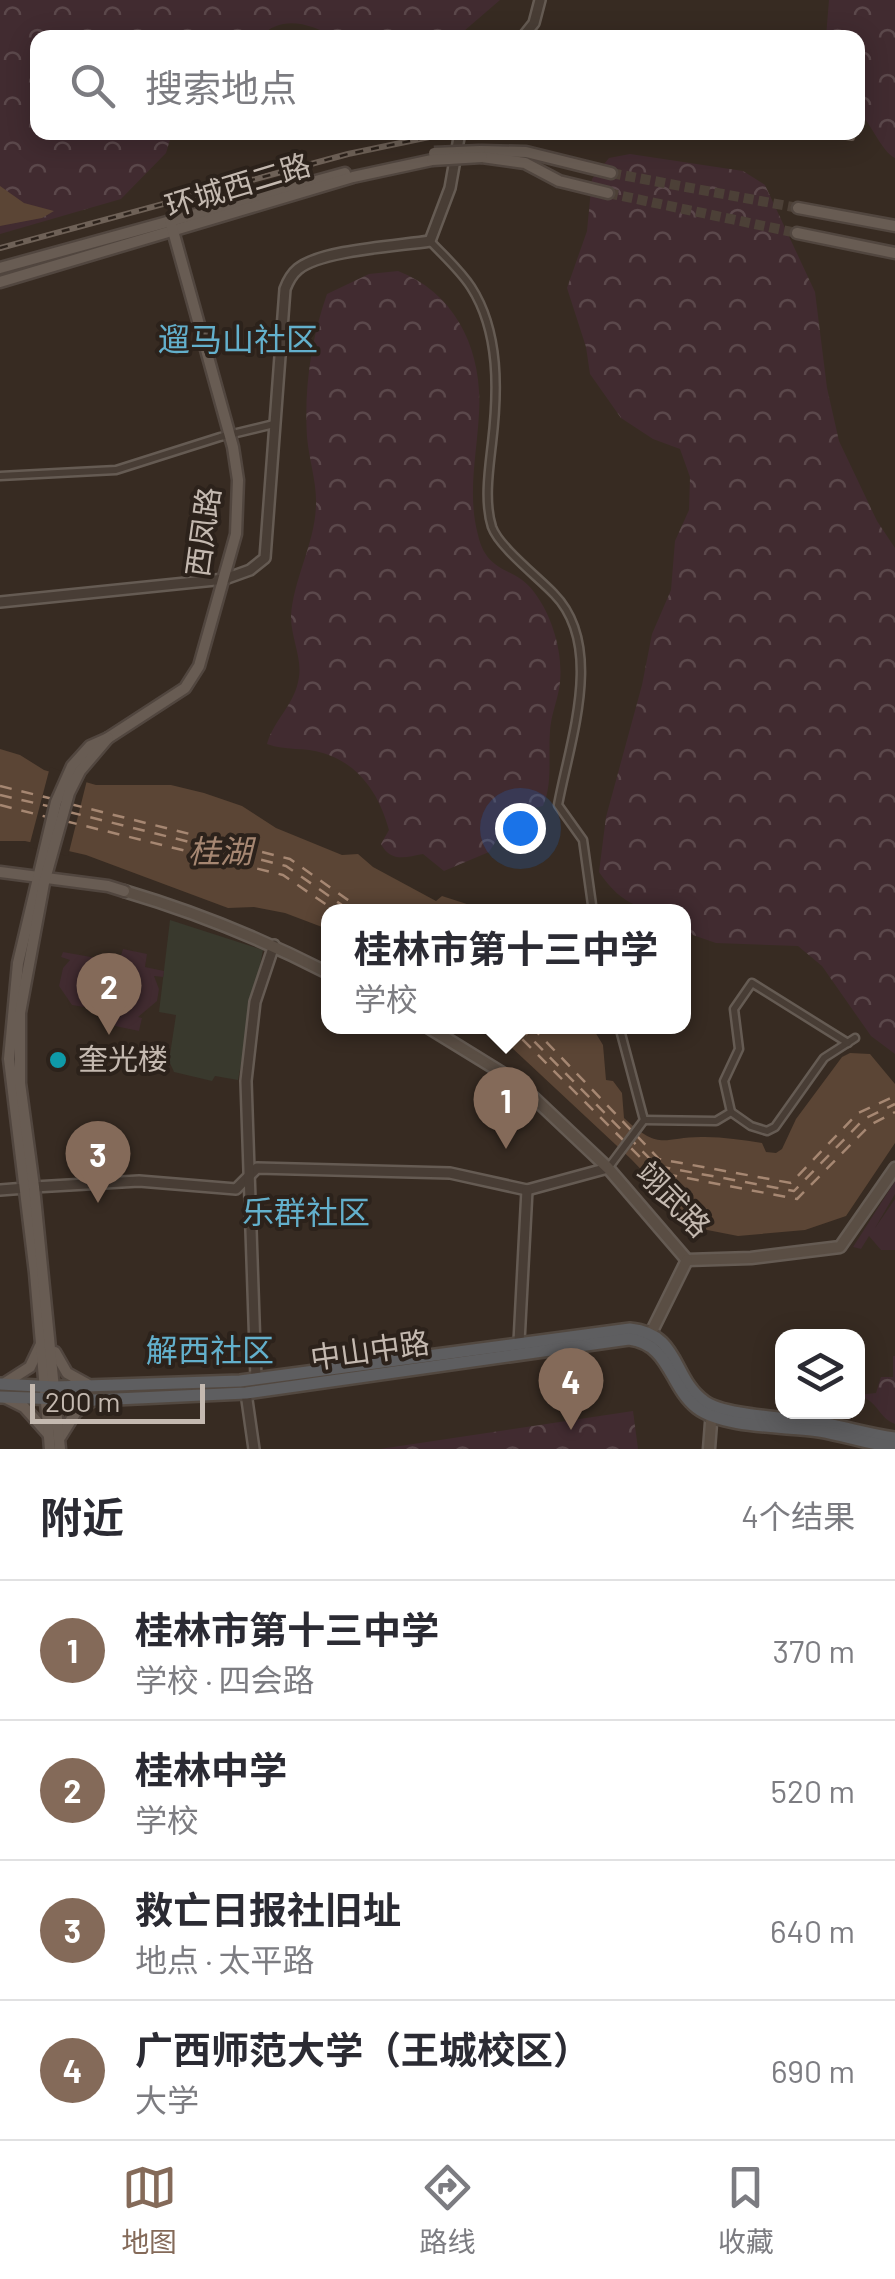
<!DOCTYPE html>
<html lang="zh">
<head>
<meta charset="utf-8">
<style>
  body { margin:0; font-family:Barlow,"Noto Sans SC",sans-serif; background:#f2f2f3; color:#2b2b33 }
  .controls { position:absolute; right:30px; bottom:30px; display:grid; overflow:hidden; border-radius:20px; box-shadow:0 5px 25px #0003 }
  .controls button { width:90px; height:90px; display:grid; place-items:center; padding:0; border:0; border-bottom:2px solid #e1e1e2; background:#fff; color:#2b2b33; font:50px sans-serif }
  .scale { position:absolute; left:30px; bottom:25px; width:175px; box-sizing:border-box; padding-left:10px; border:5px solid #c4b9b0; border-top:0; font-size:28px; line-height:35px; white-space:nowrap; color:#c4b9b0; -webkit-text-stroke:8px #2c221b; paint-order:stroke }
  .you { position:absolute; left:520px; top:828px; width:35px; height:35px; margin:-25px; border:8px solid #fff; border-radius:50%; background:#1a73e8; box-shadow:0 0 0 15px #1a73e833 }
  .badge { display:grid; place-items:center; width:65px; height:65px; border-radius:50%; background:#846a59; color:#fff; font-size:32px; font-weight:700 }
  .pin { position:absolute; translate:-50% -82px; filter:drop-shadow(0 2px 5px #0008) }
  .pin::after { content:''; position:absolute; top:52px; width:35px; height:30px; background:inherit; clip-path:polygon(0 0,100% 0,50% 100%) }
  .popup { position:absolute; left:321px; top:904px; width:370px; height:130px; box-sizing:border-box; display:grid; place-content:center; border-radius:20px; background:#fff; filter:drop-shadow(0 2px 8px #0005); font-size:32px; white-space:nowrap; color:#7c7c81 }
  .popup b { font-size:38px; color:#2b2b33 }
  .popup::after { content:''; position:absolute; left:50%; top:100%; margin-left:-20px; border:20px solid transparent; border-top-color:#fff }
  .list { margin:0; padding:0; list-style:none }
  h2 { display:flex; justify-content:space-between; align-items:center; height:130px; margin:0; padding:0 40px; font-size:42px }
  h2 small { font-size:32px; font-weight:400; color:#7c7c81 }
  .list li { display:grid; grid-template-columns:65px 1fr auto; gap:30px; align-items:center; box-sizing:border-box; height:140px; padding:0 40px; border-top:2px solid #e1e1e2 }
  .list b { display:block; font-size:38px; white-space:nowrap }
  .list p { margin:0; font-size:32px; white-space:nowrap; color:#7c7c81 }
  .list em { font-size:32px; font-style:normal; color:#7c7c81 }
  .icon { flex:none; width:55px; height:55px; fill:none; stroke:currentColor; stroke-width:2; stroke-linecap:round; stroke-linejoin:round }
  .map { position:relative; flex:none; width:895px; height:1449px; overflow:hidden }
  .search { position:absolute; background:#fff; box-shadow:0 5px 25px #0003; left:30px; right:30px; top:30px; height:110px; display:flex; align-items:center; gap:25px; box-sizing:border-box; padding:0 35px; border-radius:20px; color:#7c7c81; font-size:38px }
  .sheet { height:690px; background:#fff }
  nav { display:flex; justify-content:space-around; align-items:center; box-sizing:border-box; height:140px; border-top:2px solid #e1e1e2; background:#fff; font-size:28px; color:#7c7c81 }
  nav a { display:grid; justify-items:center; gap:5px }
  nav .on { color:#846a59 }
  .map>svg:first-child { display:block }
  .medical { fill:#39392d }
  .forest { fill:url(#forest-crowns) }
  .pitch { fill:#412b30 }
  .water { fill:#5b4535 }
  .pier { fill:#372b22 }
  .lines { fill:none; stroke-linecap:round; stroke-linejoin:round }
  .ferry { stroke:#a68772; stroke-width:2.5; stroke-dasharray:12 10; stroke-linecap:butt }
  .primary-tunnel { stroke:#4c4037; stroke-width:10; stroke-dasharray:10 5; stroke-linecap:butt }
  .minor-casing { stroke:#655b53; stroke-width:11 }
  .tertiary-casing { stroke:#655b53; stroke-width:14 }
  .secondary-casing { stroke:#655b53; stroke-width:15 }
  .primary-casing { stroke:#51463f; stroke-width:15 }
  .trunk-casing { stroke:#524840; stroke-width:16 }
  .minor { stroke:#483d35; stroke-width:6 }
  .tertiary { stroke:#483d35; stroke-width:9 }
  .secondary { stroke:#5a4e44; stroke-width:10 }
  .primary { stroke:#685c53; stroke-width:10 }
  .trunk { stroke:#5e5e60; stroke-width:11 }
  .rail-casing { stroke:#6e6157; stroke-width:6 }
  .rail { stroke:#2c221b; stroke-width:2.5; stroke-dasharray:8; stroke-linecap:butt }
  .primary-bridge-casing { stroke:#51463f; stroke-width:15; stroke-linecap:butt }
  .primary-bridge { stroke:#685c53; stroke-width:10 }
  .culture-dot { fill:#0f9aa8; stroke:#2c221b; stroke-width:4 }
  .labels { text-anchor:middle; stroke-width:8; stroke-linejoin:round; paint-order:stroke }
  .street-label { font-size:30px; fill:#c4b9b0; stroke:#2c221b }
  .poi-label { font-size:30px; fill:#c4b9b0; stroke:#2c221b; text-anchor:start }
  .neighbourhood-label { font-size:32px; fill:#63b0cc; stroke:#2c221b }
  .water-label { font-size:32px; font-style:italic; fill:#a68772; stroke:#2c221b }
</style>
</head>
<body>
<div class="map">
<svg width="895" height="1449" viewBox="0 0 895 1449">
  <defs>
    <pattern id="forest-crowns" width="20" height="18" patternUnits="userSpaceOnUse" patternTransform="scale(2.5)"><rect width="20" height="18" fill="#412b30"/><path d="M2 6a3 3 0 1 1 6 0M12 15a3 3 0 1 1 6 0" fill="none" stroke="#5b484b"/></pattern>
  </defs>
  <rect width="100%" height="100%" fill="#372b22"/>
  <path class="medical" d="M170,920L263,950L238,1080L215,1076L212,1081L174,1072L169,1061L176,1015L159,1012Z"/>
  <g class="forest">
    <path d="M0,0H500L457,37H335C310,24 282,14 260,37L38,38V132L172,133L166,153L121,199L0,234Z"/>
    <path d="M829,0H895V158C881,151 872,124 858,111V38L826,37Z"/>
    <path d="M630,154L743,171L765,185L815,292L827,388L839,441L877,521L895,548V1054L871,1036L822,966L798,946L716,943L684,932V912C643,911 623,907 599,872L606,817L642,685L652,634L671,590L675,541L689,510L690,477L680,449L653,439L621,418L590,374L586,347L567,288L587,231L592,179L609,158Z"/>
    <path d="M398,271C456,293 483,351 479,413C477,454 467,494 478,535C487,575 515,566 534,592C554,618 566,661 558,694C555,707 551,717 550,731C548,756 553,783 543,806L514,812L489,852L444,871L423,854C406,857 391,863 381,844L389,830C380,796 360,764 323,753C305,747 286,751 267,744C274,719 295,705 299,677C302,658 291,637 291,617C293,579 315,544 316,505C317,483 309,460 307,437C304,389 311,339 327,294L369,274Z"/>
    <path d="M893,1356H895V1424C877,1417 880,1402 858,1395L876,1393L881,1377H893Z"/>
    <path d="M633,1411L638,1449H380Z"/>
  </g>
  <g class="pitch">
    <path d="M123,949L147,954L145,967L164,971L163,977L154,976L159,989L157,1001L138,1017L142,1018L139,1031L115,1026L117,1013L72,1005L59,986L63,968L70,960L61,957L63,952L119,962Z"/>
    <path d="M895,1181V1194L875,1228L895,1199V1250H881L869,1236L861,1249L853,1247Z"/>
  </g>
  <g class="water">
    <path d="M0,186L24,203L54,211L42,218L0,226Z"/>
    <path d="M0,749L20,755L44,770L96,785H171L204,793L242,806L276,828L342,855L358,854L373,867L436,901L442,896L476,907L479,911L328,912V934L322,927L285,913L254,907L228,908L86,855L25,841H0Z"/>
    <path d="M480,1027H592L603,1045L606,1080L613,1081L622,1093L624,1118C662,1153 662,1136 705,1137C724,1137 743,1140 762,1143L766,1152L776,1153L782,1149L796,1119L842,1057L850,1053L870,1054L895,1084V1143L846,1216L805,1230L738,1236L697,1228L631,1159L510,1046Z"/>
  </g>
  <path class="pier" d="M50,767L87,780L68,856L29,847Z"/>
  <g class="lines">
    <g class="ferry">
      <path d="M0,786L53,799"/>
      <path d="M0,795L52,807"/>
      <path d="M70,804L290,859L365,912"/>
      <path d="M0,805L47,817"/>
      <path d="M69,812L286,866L352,912"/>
      <path d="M65,821L283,875L337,912"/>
      <path d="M505,1026L521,1038L655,1172L797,1199L870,1125L895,1112"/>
      <path d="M519,1026L657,1166L794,1191L864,1119L895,1104"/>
      <path d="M531,1026L631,1130"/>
      <path d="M637,1136L659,1159L791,1183L858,1113L895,1096"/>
    </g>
    <g class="primary-tunnel">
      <path d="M611,173L798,208"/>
      <path d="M608,193L797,233"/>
    </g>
    <g class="minor-casing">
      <g id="minor">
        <path d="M430,241C444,256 460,270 471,287C500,332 498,392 492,443C489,469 484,502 492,527C499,547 539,578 554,594C605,646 570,740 558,805L583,840L593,912"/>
        <path d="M0,476L116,470L220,437L274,424"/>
        <path d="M619,1026L644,1120"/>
        <path d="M731,1112L751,1126L767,1131L775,1127L824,1058L855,1038"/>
        <path d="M644,1120L716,1121L731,1112L724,1081L739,1049L734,1009L752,983L848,1043"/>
        <path d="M609,1167L644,1120"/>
      </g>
    </g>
    <g class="tertiary-casing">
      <g id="tertiary">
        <path d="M522,38L534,23L540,0"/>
        <path d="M0,602L225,579L250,570L265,558L285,289C288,281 292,274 298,269C321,250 398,246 430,241L450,188L460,132"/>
        <path d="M34,1187L139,1181L236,1189L257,1168L450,1173L527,1190L608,1168"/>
        <path d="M0,1190L26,1188"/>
        <path d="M519,1342L527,1190"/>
        <path d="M256,1379L246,1081L255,1002L274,945"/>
        <path d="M246,1393L254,1449"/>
      </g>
    </g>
    <g class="secondary-casing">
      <g id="secondary">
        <path d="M124,891C195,912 262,939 328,973"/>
        <path d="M426,1026L517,1082L608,1168L687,1260L751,1258L840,1247L895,1168"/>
        <path d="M647,1341L687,1260"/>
        <path d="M709,1449L712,1410"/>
      </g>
    </g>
    <g class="primary-casing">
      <g id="primary">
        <path d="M481,151L526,152L611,173"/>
        <path d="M482,157L525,163L559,181L608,193"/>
        <path d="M798,208L895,226"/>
        <path d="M797,233L895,253"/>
        <path d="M0,268L345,173"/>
        <path d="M0,282L353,177L432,160"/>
        <path d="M0,872L108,886L124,891"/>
        <path d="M55,1352L67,1373L87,1384"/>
        <path d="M5,1383L30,1367L40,1346"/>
        <path d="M4,1397L24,1407L48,1434"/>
        <path d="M61,1436L76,1412L92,1401"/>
        <path d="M50,1449L35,1273L9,1059L18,963L56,802L72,766L90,746L108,738L185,688L199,666L236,534L238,480L233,447L170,220"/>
        <path d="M60,1449L34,1187L20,1083V1013L44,883L69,793L80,771L108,738"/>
      </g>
    </g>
    <g class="trunk-casing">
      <g id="trunk">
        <path d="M0,1384L55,1387L240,1381L630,1329C680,1334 672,1378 704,1401C725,1417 798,1418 826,1424C849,1428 872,1435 895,1438"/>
        <path d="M0,1397L94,1400L246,1393L629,1339C670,1344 669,1386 697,1408C723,1428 785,1426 819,1431C844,1435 869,1444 895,1447"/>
      </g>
    </g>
    <use href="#minor" class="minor"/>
    <use href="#tertiary" class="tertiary"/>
    <use href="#secondary" class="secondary"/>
    <use href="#primary" class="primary"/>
    <use href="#trunk" class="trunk"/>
    <g class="rail-casing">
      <g id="rail">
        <path d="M817,132L852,138"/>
        <path d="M0,248L348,154L453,132"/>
      </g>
    </g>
    <use href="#rail" class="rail"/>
    <g class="primary-bridge-casing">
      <g id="primary-bridge">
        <path d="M434,153L480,151"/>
        <path d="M432,160L482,157"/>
      </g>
    </g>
    <use href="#primary-bridge" class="primary-bridge"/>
  </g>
  <circle class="culture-dot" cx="58" cy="1060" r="10"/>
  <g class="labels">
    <g class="street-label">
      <text transform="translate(238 186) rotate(-17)" y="10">环城西二路</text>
      <text transform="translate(204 532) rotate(-82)" y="10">西凤路</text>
      <text transform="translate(673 1200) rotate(46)" y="10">翊武路</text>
      <text transform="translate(370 1351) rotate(-8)" y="10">中山中路</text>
    </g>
    <g class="poi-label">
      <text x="78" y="1070">奎光楼</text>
    </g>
    <g class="neighbourhood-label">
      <text x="238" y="351">遛马山社区</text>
      <text x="306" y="1224">乐群社区</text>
      <text x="210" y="1362">解西社区</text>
    </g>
    <g class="water-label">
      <text x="220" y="863">桂湖</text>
    </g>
  </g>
</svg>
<div class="controls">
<button><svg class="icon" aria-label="layers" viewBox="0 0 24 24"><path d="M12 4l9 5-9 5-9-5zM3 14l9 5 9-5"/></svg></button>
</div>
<div class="scale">200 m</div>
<div class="you"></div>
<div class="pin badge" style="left:506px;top:1149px">1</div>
<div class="popup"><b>桂林市第十三中学</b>学校</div>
<div class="pin badge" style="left:109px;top:1035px">2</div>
<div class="pin badge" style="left:98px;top:1203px">3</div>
<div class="pin badge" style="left:571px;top:1430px">4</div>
<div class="search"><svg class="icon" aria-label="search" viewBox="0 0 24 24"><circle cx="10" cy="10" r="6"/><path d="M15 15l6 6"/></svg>搜索地点</div>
</div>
<section class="sheet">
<h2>附近<small>4个结果</small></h2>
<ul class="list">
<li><span class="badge">1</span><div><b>桂林市第十三中学</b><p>学校 · 四会路</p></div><em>370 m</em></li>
<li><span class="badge">2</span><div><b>桂林中学</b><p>学校</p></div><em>520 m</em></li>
<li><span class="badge">3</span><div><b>救亡日报社旧址</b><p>地点 · 太平路</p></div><em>640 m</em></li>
<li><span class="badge">4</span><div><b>广西师范大学（王城校区）</b><p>大学</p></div><em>690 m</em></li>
</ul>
</section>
<nav>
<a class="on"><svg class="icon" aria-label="map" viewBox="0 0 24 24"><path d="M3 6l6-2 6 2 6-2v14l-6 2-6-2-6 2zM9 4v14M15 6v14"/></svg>地图</a>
<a><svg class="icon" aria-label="directions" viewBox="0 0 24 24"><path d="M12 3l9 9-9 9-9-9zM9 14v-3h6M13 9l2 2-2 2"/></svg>路线</a>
<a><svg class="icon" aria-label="saved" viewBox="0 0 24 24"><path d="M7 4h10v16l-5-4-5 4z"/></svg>收藏</a>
</nav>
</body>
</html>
